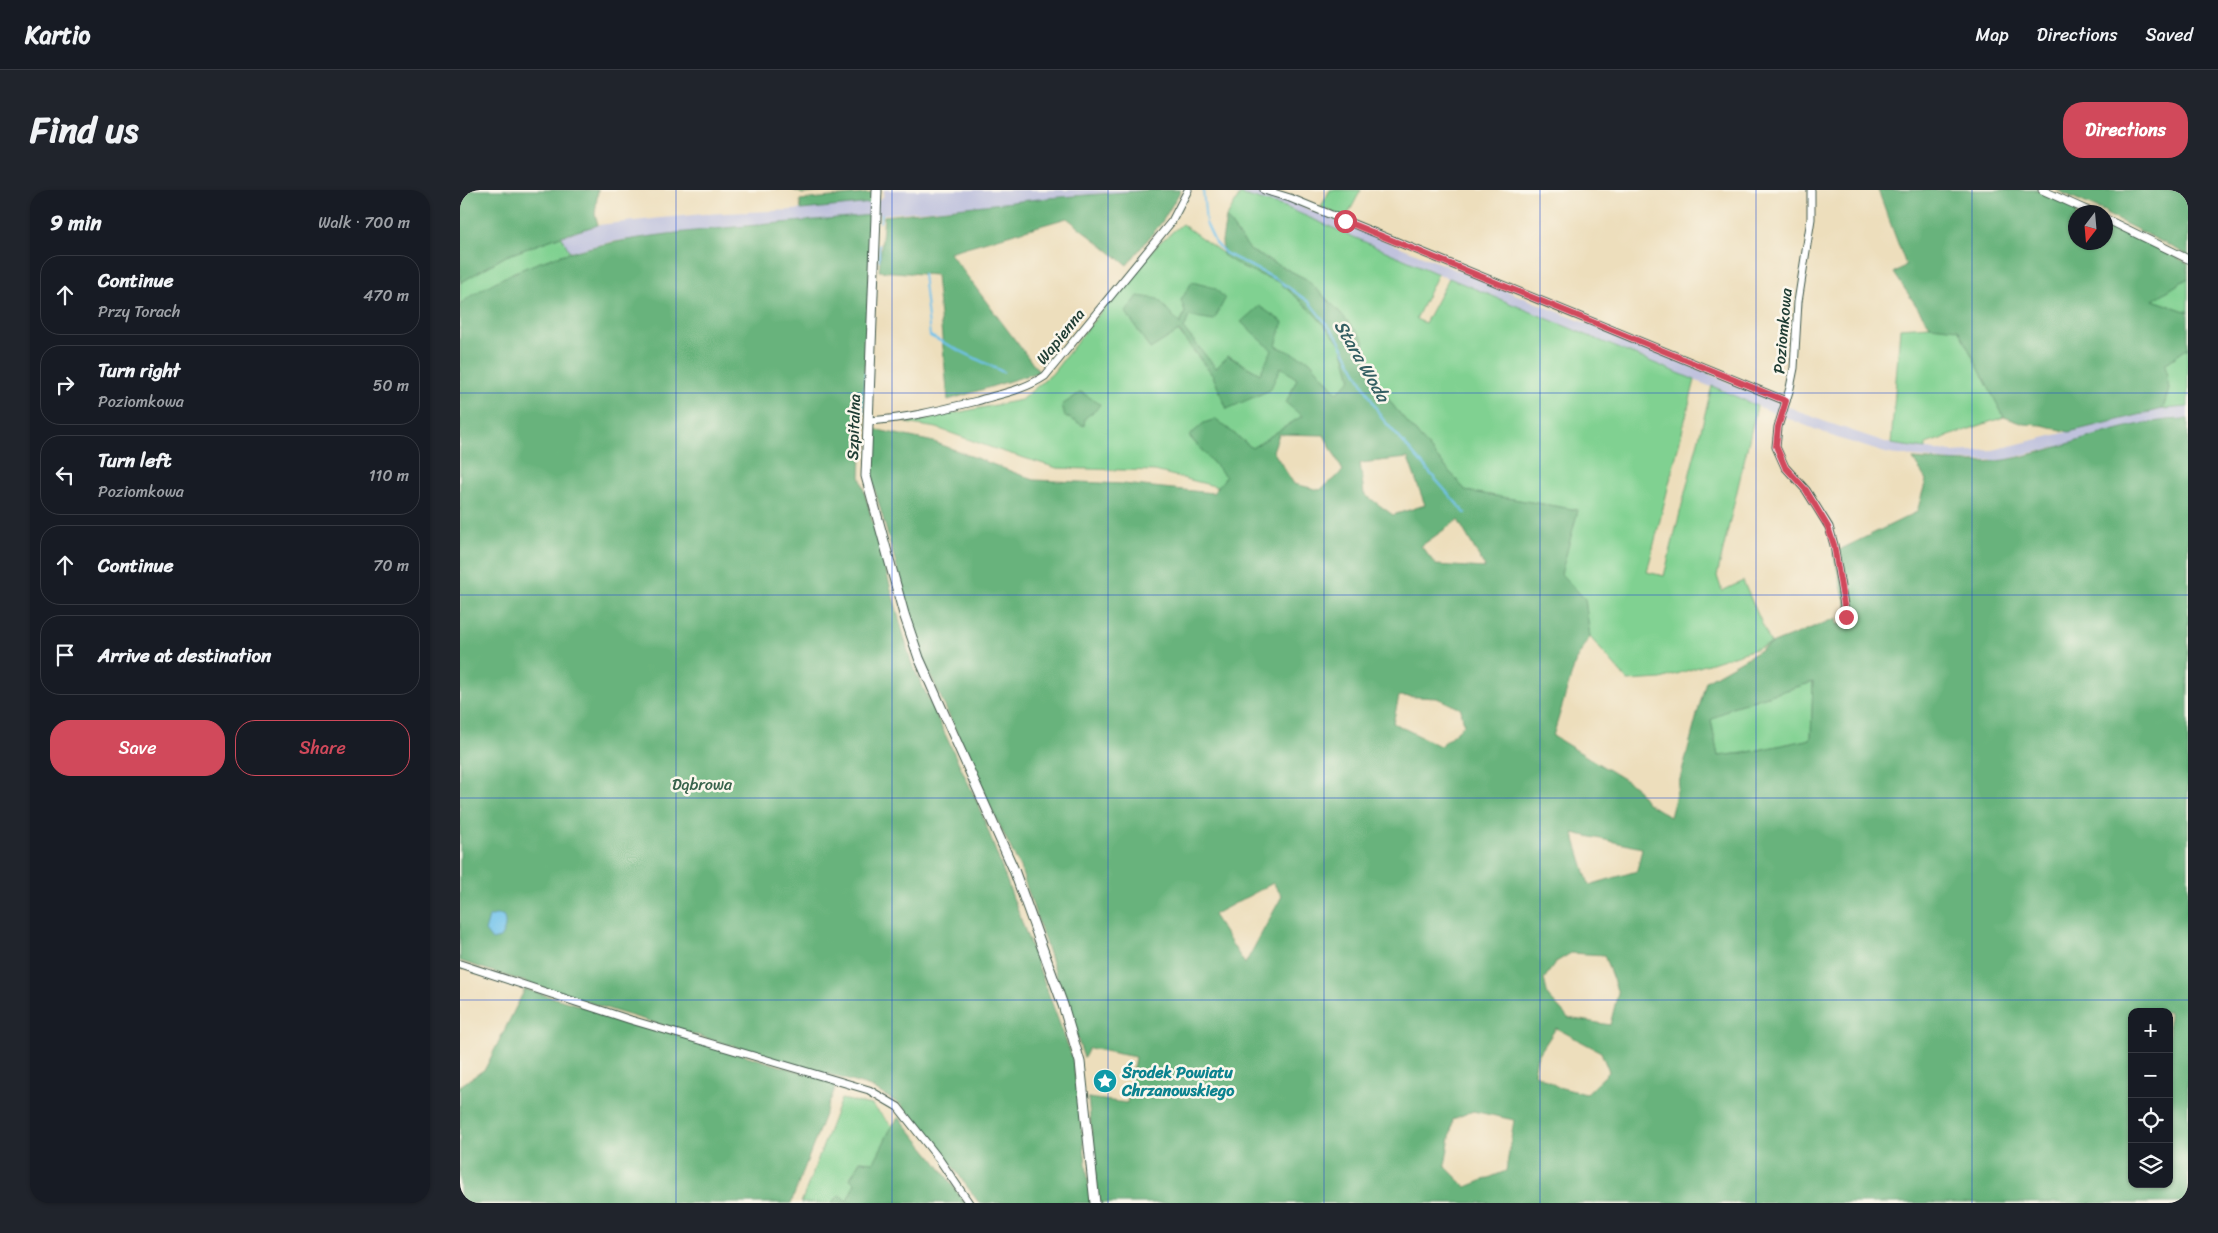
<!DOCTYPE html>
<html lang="en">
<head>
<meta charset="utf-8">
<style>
  body { margin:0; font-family:Sriracha,sans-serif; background:#20242c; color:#f1f3f6 }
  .controls { position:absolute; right:15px; bottom:15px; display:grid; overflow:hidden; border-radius:10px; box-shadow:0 1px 4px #0004 }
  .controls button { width:45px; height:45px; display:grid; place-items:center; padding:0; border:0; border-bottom:1px solid #363941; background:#171b24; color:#f1f3f6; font:25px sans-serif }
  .compass { position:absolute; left:1608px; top:15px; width:45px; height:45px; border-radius:50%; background:#171b24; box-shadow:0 1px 4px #0004; rotate:196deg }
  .stop { position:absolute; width:15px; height:15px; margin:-11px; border:4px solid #d1495b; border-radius:50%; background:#fff }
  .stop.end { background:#d1495b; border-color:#fff; box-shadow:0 1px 5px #0008 }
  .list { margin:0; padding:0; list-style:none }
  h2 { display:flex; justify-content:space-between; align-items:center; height:65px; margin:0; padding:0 20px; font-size:21px }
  h2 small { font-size:16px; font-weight:400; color:#9ea1a6 }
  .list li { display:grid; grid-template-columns:32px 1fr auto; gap:15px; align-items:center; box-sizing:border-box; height:80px; margin:0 10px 10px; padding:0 10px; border:1px solid #363941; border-radius:20px }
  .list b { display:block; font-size:19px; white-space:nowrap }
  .list p { margin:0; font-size:16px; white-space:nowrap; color:#9ea1a6 }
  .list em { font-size:16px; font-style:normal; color:#9ea1a6 }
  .actions { display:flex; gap:10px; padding:15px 20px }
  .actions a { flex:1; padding:11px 0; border:1px solid #d1495b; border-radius:20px; text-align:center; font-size:18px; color:#d1495b }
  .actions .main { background:#d1495b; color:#fff }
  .icon { flex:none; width:28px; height:28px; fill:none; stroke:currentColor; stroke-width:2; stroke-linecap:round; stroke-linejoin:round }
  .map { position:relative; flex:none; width:1728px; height:1013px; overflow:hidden; border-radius:20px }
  header { display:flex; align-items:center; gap:30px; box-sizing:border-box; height:70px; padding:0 25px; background:#171b24; border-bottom:1px solid #363941 }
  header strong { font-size:24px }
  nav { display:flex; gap:28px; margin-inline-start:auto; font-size:18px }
  .intro { display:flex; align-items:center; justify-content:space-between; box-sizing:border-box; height:120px; padding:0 30px }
  h1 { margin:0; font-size:35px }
  .button { padding:12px 22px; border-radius:20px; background:#d1495b; color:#fff; font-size:18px; font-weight:700 }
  main { display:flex; gap:30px; padding:0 30px }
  aside { flex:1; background:#171b24; border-radius:20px; box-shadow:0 1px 4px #0004 }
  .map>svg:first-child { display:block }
  .industrial { fill:#c0c2dd }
  .green { fill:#80d191; stroke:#508762 }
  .forest { fill:#68b37b; stroke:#447858; fill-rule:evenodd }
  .water { fill:#70c2ec; stroke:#488090 }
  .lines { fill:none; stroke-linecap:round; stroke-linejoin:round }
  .stream { stroke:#70c2ec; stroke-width:2 }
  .minor-casing { stroke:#3e5548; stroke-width:9 }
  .major-casing { stroke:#3e5548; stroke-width:11 }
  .minor { stroke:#fff; stroke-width:7 }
  .major { stroke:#fff; stroke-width:9 }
  .route { stroke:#d1495b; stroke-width:6 }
  .grid { fill:none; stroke:#1d4ed8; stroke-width:1; stroke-opacity:0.55 }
  .labels { text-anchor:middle; stroke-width:5; stroke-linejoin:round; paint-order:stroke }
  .street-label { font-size:16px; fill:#1f3d34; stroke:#fbf7ec }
  .park-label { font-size:16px; fill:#37624b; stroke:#fbf7ec }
  .culture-label { font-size:16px; font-weight:bold; fill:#0d838f; stroke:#fbf7ec; text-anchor:start }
  .water-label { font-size:18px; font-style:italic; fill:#335e62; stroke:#fbf7ec }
</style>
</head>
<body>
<header>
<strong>Kartio</strong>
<nav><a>Map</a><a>Directions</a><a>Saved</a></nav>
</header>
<div class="intro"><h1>Find us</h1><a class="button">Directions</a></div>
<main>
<aside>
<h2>9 min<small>Walk · 700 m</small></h2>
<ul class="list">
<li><svg class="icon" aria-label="ahead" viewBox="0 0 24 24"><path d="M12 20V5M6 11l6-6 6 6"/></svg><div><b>Continue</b><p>Przy Torach</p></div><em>470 m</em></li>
<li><svg class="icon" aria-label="right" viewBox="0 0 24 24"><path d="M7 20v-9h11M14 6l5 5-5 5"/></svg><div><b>Turn right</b><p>Poziomkowa</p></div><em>50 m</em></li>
<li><svg class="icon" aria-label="left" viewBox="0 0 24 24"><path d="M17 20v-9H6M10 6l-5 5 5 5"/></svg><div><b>Turn left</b><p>Poziomkowa</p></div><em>110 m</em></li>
<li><svg class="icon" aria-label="ahead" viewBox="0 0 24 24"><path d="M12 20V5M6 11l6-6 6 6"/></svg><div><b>Continue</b></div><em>70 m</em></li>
<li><svg class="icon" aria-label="arrive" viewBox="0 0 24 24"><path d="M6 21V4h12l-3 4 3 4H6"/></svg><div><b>Arrive at destination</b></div></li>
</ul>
<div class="actions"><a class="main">Save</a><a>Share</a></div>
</aside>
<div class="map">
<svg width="1728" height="1013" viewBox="0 0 1728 1013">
  <rect width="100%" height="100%" fill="#fbf7ec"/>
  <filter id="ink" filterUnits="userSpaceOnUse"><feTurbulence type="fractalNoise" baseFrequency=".02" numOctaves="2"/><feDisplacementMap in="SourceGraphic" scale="10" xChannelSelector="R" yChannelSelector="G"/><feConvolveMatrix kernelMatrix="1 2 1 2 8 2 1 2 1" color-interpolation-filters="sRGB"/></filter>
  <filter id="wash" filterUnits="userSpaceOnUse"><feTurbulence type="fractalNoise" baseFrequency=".0096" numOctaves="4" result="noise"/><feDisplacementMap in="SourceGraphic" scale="20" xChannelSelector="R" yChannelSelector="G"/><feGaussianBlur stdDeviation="1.12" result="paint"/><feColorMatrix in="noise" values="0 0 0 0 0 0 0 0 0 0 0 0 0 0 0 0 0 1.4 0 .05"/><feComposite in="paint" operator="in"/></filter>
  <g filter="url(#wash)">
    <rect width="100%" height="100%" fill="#eddebc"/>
    <g class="industrial">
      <path d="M424,0H691L206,44L150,52L110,62L101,46L138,35L202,28L244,24L334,20L412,13L423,7Z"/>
      <path d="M759,0H795L829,11L1363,231L1431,254L1491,262L1533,260L1703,219L1728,217V229L1686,234L1544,270L1491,271L1429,264L1377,248L1297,216L978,84L825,17Z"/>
    </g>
    <g class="green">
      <path d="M870,0H901L886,28L861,17Z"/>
      <path d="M780,4L825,17L978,84L956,129L965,133L989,88L1235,190L1187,382L1204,386L1252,196L1297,216L1257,386L1262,401L1283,391L1311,454L1201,489L1168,491L1130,447L1125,409L1100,384L1118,320L1006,301L935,218L906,178L903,150L876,118L846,89L791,61L766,28Z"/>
      <path d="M722,34L783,78L819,92L852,121L882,156L891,190L877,204L850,171L816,156L800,184L769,166L756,179L724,139L729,125L725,122L720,134L690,159L718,141L753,186L767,219L821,177L837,189L842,226L792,258L756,229L744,233L729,246L767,288L758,297L695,281L597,278L538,260L477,238L445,233L561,210L592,184L657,101L699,53Z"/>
      <path d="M101,46L110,62L54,82L0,114V93L46,66Z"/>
      <path d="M1728,88V122L1693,110Z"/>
      <path d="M1470,136L1498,138L1544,227L1466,254V259L1431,254L1440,138Z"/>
      <path d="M1728,158V217L1703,219L1709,199L1705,174Z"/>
      <path d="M1353,492L1351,549L1284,563L1258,566L1251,529L1272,517Z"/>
      <path d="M381,909L412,915L432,936L414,973L400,971L390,988L395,993L387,1012L380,1005L371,1013H341Z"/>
    </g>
    <g class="forest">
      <path d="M0,0H138L135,24L138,35L101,46L46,66L0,93Z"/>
      <path d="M333,0H380L343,4Z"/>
      <path d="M691,0H721L702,32L667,75L607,28L489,62L579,182L488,210L476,85L419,81L424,26L588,8Z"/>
      <path d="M1418,0H1576L1623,22H1616V52H1646V33L1728,73V88L1693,110L1728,122V158L1705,174L1709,199L1703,219L1609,242L1582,235L1564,234L1544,227L1498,139L1470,136L1434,83L1446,75Z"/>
      <path d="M1596,0H1728V65L1646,24V22Z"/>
      <path d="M413,3L412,13L341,20L340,10Z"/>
      <path d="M412,25L400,286L451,472L519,616L613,870L631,1013H519L483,963L441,915L411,897L155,821L0,771V114C79,56 180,46 275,37C321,33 366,29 412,25Z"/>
      <path d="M766,28L791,61L846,89L876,118L904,150L906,178L935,218L1006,301L1118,320L1101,384L1125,409L1130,447L1116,470L1093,546L1175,596L1186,612L1210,627L1246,491L1311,454L1377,428L1378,435L1396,428L1386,414L1373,363L1457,322L1466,290L1453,269C1483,271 1516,274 1545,270C1606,259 1666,229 1728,229V1013H639L628,908L667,913L675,867L629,858L624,868L560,677L529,614L462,466L411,286L413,239L474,252L574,290L663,294L753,303L766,287L729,246L744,233L756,229L792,258L842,226L826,213L837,189L821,177L810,200L767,219L753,186L719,141L690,159L666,122L678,106L698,109L720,134L725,122L721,110L732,92L755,98L765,109L754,130L729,126L724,139L756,178L768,166L800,184L812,160L781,132L799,116L823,132L816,156L850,171L877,203L891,189L882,156L852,121L819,92L783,78L763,65L762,51ZM819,244L864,245L883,281L860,300L834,294L813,261ZM948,268L965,315L933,325L904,304L900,273ZM998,330L1025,377V378L976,375L961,356ZM1353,492L1351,549L1284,563L1258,566L1251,530L1272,517ZM939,506L977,508L1001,519L1004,535L980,556L933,533ZM1113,643L1182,658L1177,681L1129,695ZM813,693L822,706L785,774L753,725ZM1111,763L1144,765L1158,803L1150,835L1108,828L1088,806L1084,789L1096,772ZM1672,822H1709V994H1672ZM1096,838L1141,862L1149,882L1126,904L1098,897L1074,883L1077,867ZM1013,921L1054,930L1046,981L1006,997L985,976L993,929Z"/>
      <path d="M621,202L640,214L636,220L625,228L624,236L605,226L602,215Z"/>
      <path d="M65,799L377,893L331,1013H0V896L25,879Z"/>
      <path d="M439,927L476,972L505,1013H371L380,1005L387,1011L395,993L390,989L400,971L414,972L432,936Z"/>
    </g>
    <path class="water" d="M35,725H43C47,734 45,740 40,748L32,750L25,741L29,727Z"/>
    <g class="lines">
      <g class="stream">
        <path d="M743,0L746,33L755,52L765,63L818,90L849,112L877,147L921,227L1005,323"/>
        <path d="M420,32L422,24"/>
        <path d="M419,70V55"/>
        <path d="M463,84L470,146L543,182"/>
        <path d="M403,225L405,183"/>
        <path d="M401,250L402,234"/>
      </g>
    </g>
  </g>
  <g filter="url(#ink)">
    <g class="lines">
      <g class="minor-casing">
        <g id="minor">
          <path d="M804,0L830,8L1326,211"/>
          <path d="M1351,0V29L1338,112L1334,178L1330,198L1318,237L1316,257L1325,277L1346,300L1369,337L1374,355L1386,427"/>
          <path d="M1582,0L1631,22"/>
          <path d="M1646,29L1728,69"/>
          <path d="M408,231C444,229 481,220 517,211C540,204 564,200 585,186L712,31L728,0"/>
          <path d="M0,774L171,830L409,900L438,917L479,969L509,1013"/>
        </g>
      </g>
      <g class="major-casing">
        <path id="major" d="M417,0L406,286L444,424L459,468L554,680L603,815L620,872L635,1013"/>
      </g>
      <use href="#minor" class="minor"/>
      <use href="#major" class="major"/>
    </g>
  </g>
  <g class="lines" filter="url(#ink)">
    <path class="route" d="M885,31L1326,211L1318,237L1316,256L1325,277L1346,300L1368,337L1374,355L1386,427"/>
  </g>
  <path class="grid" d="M216,0V1013M432,0V1013M648,0V1013M864,0V1013M1080,0V1013M1296,0V1013M1512,0V1013M0,203H1728M0,405H1728M0,608H1728M0,810H1728"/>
  <defs>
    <g id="sight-disc" transform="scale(1.25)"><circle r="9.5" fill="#0f9aa8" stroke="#fbf7ec"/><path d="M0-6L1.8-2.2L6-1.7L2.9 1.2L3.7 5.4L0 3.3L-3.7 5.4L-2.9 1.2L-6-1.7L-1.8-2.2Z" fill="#fff"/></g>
  </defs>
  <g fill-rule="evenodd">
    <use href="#sight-disc" x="645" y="891"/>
  </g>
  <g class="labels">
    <g class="street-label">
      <text transform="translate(1322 141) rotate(-85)" y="6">Poziomkowa</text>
      <text transform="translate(600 146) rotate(-51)" y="6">Wapienna</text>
      <text transform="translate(393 237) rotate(-88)" y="6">Szpitalna</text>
    </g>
    <g class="park-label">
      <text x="242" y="600">Dąbrowa</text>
    </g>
    <g class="culture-label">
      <text x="662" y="888">Środek Powiatu<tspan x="662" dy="18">Chrzanowskiego</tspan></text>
    </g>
    <g class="water-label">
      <text transform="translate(902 171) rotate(60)" y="6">Stara Woda</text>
    </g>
  </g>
</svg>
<div class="controls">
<button>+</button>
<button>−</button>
<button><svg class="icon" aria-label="locate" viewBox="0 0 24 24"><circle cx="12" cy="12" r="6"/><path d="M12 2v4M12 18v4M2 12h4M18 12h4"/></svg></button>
<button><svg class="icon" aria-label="layers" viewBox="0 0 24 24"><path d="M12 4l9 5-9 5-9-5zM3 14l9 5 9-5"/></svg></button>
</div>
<svg class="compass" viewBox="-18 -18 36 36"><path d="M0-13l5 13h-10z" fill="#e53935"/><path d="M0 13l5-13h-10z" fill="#9ea1a6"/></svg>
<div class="stop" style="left:885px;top:31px"></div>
<div class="stop end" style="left:1386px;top:427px"></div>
</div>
</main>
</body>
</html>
